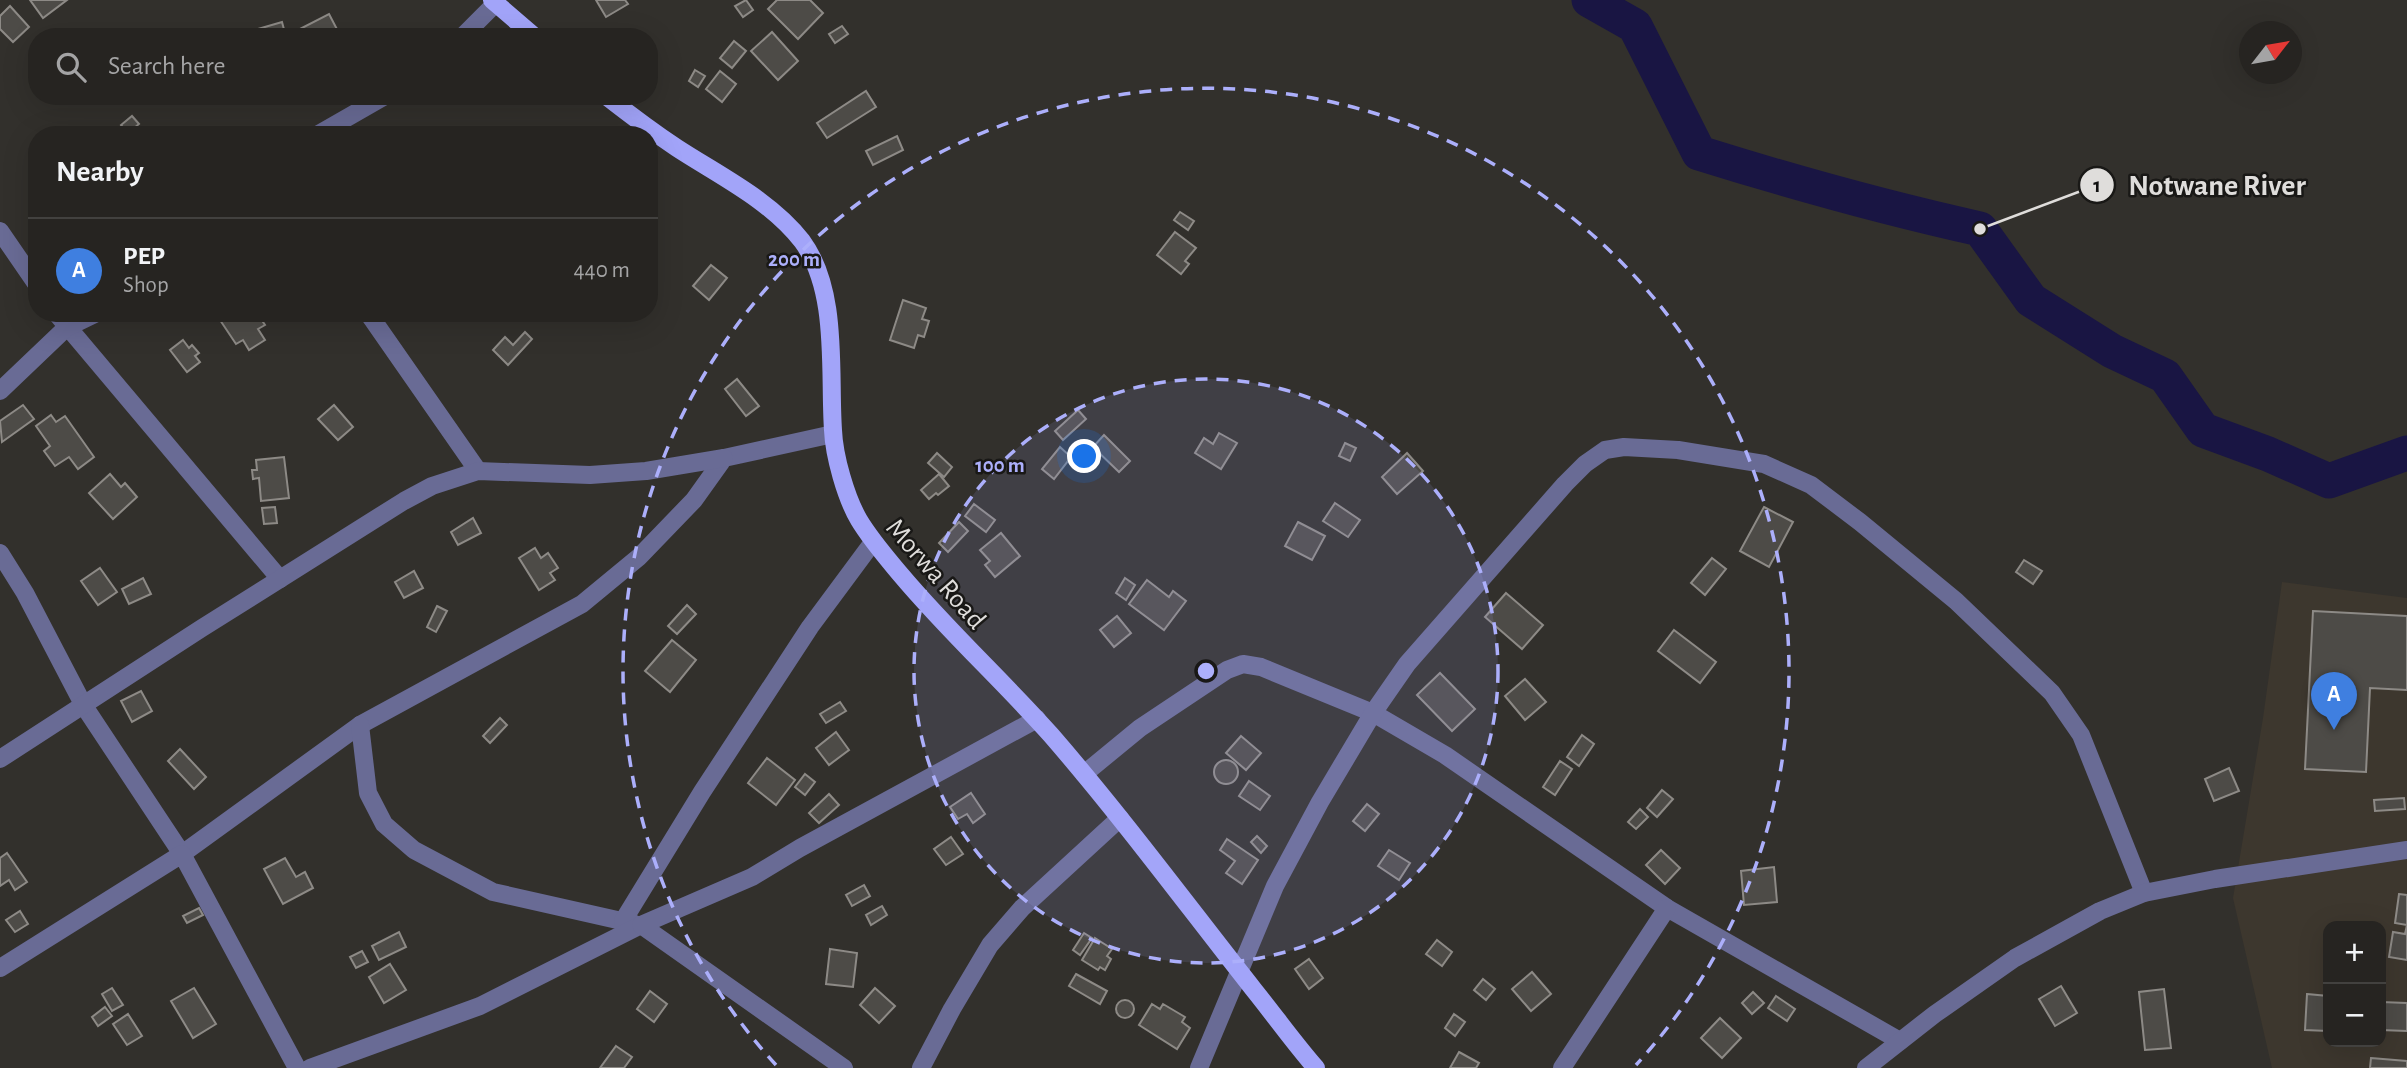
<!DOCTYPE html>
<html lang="en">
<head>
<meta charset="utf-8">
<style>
  body { margin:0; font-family:"Alegreya Sans",sans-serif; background:#32302e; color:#f1f3f6 }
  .controls { position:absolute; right:21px; bottom:21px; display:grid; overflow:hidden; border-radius:14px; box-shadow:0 7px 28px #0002 }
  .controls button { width:63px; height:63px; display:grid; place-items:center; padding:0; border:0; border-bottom:2px solid #42413f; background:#262421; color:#f1f3f6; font:35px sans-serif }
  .compass { position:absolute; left:2239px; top:21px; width:63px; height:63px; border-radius:50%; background:#262421; box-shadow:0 7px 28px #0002; rotate:59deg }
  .you { position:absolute; left:1085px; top:457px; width:24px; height:24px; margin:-18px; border:5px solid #fff; border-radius:50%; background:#1a73e8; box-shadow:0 0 0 10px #1a73e833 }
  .badge { display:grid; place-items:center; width:46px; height:46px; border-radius:50%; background:#acaffb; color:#fff; font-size:23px; font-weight:700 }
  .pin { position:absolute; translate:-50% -58px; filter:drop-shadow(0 2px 4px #0008) }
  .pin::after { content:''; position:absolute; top:37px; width:24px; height:21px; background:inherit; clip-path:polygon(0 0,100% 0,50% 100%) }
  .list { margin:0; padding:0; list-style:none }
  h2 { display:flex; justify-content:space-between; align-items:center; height:91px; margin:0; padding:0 28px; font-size:30px }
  h2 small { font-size:23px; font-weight:400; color:#a4a4a5 }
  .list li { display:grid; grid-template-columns:46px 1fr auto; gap:21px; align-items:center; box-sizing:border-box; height:105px; padding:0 28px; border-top:2px solid #42413f }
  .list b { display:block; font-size:26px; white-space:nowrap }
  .list p { margin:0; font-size:23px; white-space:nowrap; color:#a4a4a5 }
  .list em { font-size:23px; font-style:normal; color:#a4a4a5 }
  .icon { flex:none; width:38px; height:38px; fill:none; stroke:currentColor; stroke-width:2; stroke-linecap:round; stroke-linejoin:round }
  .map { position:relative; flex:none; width:2407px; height:1068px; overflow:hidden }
  .search { position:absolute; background:#262421; box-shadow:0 7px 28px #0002; left:28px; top:28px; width:630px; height:77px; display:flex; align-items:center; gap:18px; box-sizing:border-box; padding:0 24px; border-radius:28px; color:#a4a4a5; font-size:26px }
  .panel { position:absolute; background:#262421; box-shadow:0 7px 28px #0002; left:28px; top:126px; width:630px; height:196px; border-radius:28px }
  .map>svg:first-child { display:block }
  .built { fill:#3d372e; fill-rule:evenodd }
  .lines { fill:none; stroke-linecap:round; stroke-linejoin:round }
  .river { stroke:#191543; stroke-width:35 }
  .building { fill:#4d4b47; stroke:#8d8a86; stroke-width:2 }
  .minor { stroke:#696b95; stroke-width:18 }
  .major { stroke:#a2a4f9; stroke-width:18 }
  .ring { fill:none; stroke:#acaffb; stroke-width:3.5; stroke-dasharray:12 9 }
  .labels { text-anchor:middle; stroke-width:5; stroke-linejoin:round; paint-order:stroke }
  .street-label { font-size:28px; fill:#dfdddb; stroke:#191816 }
  .centre { fill:#acaffb; stroke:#191816; stroke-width:3.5 }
  .ring-label { font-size:21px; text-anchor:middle; font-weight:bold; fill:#acaffb; stroke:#191816; stroke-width:5; stroke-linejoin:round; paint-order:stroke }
  .leader { fill:none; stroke:#dfdddb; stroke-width:2.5 }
  .callout-dot { fill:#dfdddb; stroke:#191816; stroke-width:2.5 }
  .mark-label { font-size:21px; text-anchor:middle; font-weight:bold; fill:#111 }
  .callout-label { font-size:30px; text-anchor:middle; font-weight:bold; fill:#dfdddb; stroke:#191816; stroke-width:5; stroke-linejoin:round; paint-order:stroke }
</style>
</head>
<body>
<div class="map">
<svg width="2407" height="1068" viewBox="0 0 2407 1068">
  <rect width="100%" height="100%" fill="#32302c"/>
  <path class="built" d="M2282,582L2407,598V1068H2272L2233,898L2263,718ZM2328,926H2381V1042H2328Z"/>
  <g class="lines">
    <path class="river" d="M1589,0L1635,26L1699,153C1792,182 1885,208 1980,229L2031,300L2112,351L2165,376L2203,430L2268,454L2329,481L2407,453"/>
  </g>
  <g class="building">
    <path d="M30,0H67L43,18Z"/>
    <path d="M596,0H625L628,4L606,17Z"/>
    <path d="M746,0L753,10L743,17L735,6Z"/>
    <path d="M777,0H810L823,13L798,39L768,9Z"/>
    <path d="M10,6L29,27L13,42L0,29V16Z"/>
    <path d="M329,14L341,37H299L296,31Z"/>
    <path d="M282,22L286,37H260L258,29Z"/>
    <path d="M842,26L848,34L835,43L829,34Z"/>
    <path d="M772,32L798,61L778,80L751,51Z"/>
    <path d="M734,41L746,51L732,68L720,58Z"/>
    <path d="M695,70L705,76L698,87L689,81Z"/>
    <path d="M720,71L736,84L722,102L706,89Z"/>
    <path d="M866,91L876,107L827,138L817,123Z"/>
    <path d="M132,116L139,124L128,133L121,125Z"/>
    <path d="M897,136L903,150L873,165L866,151Z"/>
    <path d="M1180,212L1194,221L1188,230L1174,220Z"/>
    <path d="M1175,232L1196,248L1185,261L1189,264L1181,274L1157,255Z"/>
    <path d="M711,265L727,278L709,300L693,286Z"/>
    <path d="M903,300L926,308L922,319L929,321L924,337L918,335L914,348L890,340Z"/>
    <path d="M257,313L265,325L258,329L265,340L249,350L243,340L236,344L216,314Z"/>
    <path d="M525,332L532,339L508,365L493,350L505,337L513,345Z"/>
    <path d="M183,340L189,348L192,345L199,353L195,356L200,362L187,372L170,350Z"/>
    <path d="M737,379L759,406L746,416L725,389Z"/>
    <path d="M23,405L34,419L2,442L0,421Z"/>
    <path d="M334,405L353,427L338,440L318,419Z"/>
    <path d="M1078,410L1086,419L1063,440L1055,431Z"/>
    <path d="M51,415L56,422L65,416L94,457L78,469L69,457L55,466L44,451L50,446L36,426Z"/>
    <path d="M1219,433L1237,443L1221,469L1195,453L1204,438L1213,444Z"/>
    <path d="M1104,435L1130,461L1119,472L1093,447Z"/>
    <path d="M1345,443L1356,448L1350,461L1339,456Z"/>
    <path d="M1060,447L1071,457L1054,479L1042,469Z"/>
    <path d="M937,453L952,467L944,477L928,463Z"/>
    <path d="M1407,453L1423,471L1397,494L1382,477Z"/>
    <path d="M284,457L289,498L261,501L259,478L253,479L252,470H257L256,460Z"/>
    <path d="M110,474L121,487L125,483L137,497L113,519L89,493Z"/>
    <path d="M939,474L949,486L938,495L936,493L929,499L921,490Z"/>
    <path d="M1335,503L1360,520L1348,537L1323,521Z"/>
    <path d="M974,504L995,520L986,532L965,516Z"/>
    <path d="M275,507L277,523L264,524L262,508Z"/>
    <path d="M1764,507L1793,522L1769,567L1740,551Z"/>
    <path d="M473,518L481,533L458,545L451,532Z"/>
    <path d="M959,522L968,531L948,552L939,543Z"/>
    <path d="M1298,522L1325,536L1312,560L1285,546Z"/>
    <path d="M1001,533L1020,556L995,577L985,565L990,561L980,550Z"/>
    <path d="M535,548L541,558L548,553L558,568L550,573L555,580L539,590L519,558Z"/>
    <path d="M1712,558L1726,569L1705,595L1691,583Z"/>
    <path d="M2024,560L2042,571L2033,584L2016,572Z"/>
    <path d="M100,568L117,592L98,605L81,581Z"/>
    <path d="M414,571L423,588L404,598L395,582Z"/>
    <path d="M143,578L151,594L129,604L122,589Z"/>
    <path d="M1125,578L1135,585L1126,600L1116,593Z"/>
    <path d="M1147,580L1169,597L1173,591L1186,601L1164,630L1129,604Z"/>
    <path d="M1506,593L1543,625L1522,649L1485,617Z"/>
    <path d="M687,605L696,614L677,634L668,626Z"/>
    <path d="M437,606L447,611L436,632L427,627Z"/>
    <path d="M2313,611L2407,616V690L2370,688L2366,772L2305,769Z"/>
    <path d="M1117,616L1131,633L1114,647L1100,630Z"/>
    <path d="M1674,630L1716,662L1700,683L1658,651Z"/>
    <path d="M672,640L696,660L670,692L645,671Z"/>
    <path d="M1440,673L1475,709L1452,731L1417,695Z"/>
    <path d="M1525,679L1546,702L1525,720L1505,696Z"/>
    <path d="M141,691L152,711L132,722L121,701Z"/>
    <path d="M840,702L846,711L826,723L820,714Z"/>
    <path d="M500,718L507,725L490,743L483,736Z"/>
    <path d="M836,732L849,750L829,765L816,748Z"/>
    <path d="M1582,735L1594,744L1579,766L1567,757Z"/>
    <path d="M1241,736L1261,753L1246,770L1226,753Z"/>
    <path d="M180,749L206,777L194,789L168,761Z"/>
    <path d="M767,758L795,780L776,805L748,783Z"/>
    <circle cx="1226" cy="772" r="12"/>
    <path d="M1560,761L1572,769L1555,795L1543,787Z"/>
    <path d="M2229,768L2239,791L2214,801L2205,779Z"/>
    <path d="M805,774L815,782L805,795L795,787Z"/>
    <path d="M1249,781L1270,796L1260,810L1239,796Z"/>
    <path d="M1662,790L1673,799L1657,817L1647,808Z"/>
    <path d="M971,793L985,814L973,823L967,814L958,819L950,807Z"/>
    <path d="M829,794L839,805L819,823L809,813Z"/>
    <path d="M2404,798L2405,809L2375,811L2374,800Z"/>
    <path d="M1367,804L1379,814L1365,831L1353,821Z"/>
    <path d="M1640,809L1648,817L1636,829L1628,822Z"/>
    <path d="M1257,836L1267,846L1261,853L1251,842Z"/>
    <path d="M951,837L963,854L946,865L934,849Z"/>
    <path d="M1227,839L1258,860L1242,884L1226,873L1235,861L1220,850Z"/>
    <path d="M1389,850L1410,863L1399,880L1378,866Z"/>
    <path d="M1661,850L1680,868L1665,884L1646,865Z"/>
    <path d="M7,853L27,882L15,890L9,880L0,886V858Z"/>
    <path d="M285,858L296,877L305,872L313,888L283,904L264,869Z"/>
    <path d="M1774,867L1777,902L1744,905L1741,871Z"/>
    <path d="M864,885L870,896L852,906L846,895Z"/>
    <path d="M2399,894L2407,895V960L2389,957L2393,932L2405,934L2407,925L2395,923Z"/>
    <path d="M882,906L887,915L871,925L866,915Z"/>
    <path d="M199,908L203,915L187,923L183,916Z"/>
    <path d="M20,911L28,924L15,932L6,920Z"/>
    <path d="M399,932L406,947L379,960L372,946Z"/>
    <path d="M1084,933L1092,938L1080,955L1073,950Z"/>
    <path d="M1095,938L1112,949L1107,956L1111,959L1105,970L1100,967L1098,970L1082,960Z"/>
    <path d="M1437,940L1452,952L1442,966L1426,954Z"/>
    <path d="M830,949L857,953L853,987L826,984Z"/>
    <path d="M362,951L368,962L356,968L350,957Z"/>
    <path d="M1309,959L1323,978L1309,989L1295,969Z"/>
    <path d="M390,964L406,990L384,1003L369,977Z"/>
    <path d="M1532,972L1551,994L1531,1011L1512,989Z"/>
    <path d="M1076,974L1107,991L1100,1004L1069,986Z"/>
    <path d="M1483,979L1495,989L1486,1000L1474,990Z"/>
    <path d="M2061,986L2077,1013L2055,1026L2039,999Z"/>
    <path d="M112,988L123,1005L112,1011L102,994Z"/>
    <path d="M194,988L216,1024L193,1038L171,1001Z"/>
    <path d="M875,988L895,1006L879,1023L860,1005Z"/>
    <path d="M2164,989L2171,1048L2145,1050L2139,992Z"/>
    <path d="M650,991L667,1004L654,1022L637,1009Z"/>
    <path d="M1753,992L1764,1003L1752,1014L1742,1003Z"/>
    <path d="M2307,994L2328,996V1031L2305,1030Z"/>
    <path d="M1776,996L1795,1009L1787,1021L1768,1008Z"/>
    <circle cx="1125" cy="1009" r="9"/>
    <path d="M2381,1002L2407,1003V1031L2381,1030Z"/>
    <path d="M1152,1004L1160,1009L1163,1004L1185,1017L1182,1022L1190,1028L1177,1049L1139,1025Z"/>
    <path d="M105,1007L112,1016L98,1026L92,1017Z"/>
    <path d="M128,1014L142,1036L127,1045L113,1024Z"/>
    <path d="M1454,1014L1465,1022L1455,1036L1445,1028Z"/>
    <path d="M1720,1018L1741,1038L1722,1058L1701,1038Z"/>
    <path d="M616,1046L632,1057L624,1068H600Z"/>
    <path d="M1459,1052L1479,1063L1476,1068H1450Z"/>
    <path d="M2371,1058L2407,1061V1068H2370Z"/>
  </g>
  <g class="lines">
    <g class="minor">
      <path d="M462,37L496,3"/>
      <path d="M317,135L385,96"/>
      <path d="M0,231L37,285"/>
      <path d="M56,313L280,579"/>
      <path d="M368,313L478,471"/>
      <path d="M0,391L66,328L97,313"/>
      <path d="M0,553L25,593L84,706L182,854L360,725L582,604L639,557L694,500L724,458L833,434"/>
      <path d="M360,725L368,793L384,824L414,850L493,892L635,924"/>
      <path d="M0,759L202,628L404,501L432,486L478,471L590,475L646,471L724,458"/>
      <path d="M1084,774L1140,728L1227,670L1243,664L1261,667L1373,713L1445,755L1667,908L1900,1041"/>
      <path d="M623,921L702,792L810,627L873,542"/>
      <path d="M0,968L182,854L297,1068"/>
      <path d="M310,1068L480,1006L641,925"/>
      <path d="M844,1068L641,925L752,877L800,848L1037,719"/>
      <path d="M921,1068L952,1009L990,945L1022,908L1120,818"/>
      <path d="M1199,1068L1275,886L1320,802L1373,713L1407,664L1565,484L1585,464L1605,450L1624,447L1678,450L1764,464L1811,485L1860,522L1956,601L2052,693L2081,735L2144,893"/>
      <path d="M1562,1068L1667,908"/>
      <path d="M1866,1068L1935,1014L2015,958L2100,911L2144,893L2215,879L2407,850"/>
    </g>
    <g class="major">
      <path d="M492,0L535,37"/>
      <path d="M606,96C629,114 653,132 677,148C720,176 770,200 802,241C839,291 829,372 833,430C834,456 846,498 859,520C871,540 886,557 901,575C948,631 1002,680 1051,735C1122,817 1187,905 1254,990C1275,1016 1294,1043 1316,1068"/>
    </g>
  </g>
  <circle cx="1206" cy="671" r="292" fill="#acaffb" fill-opacity=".12"/>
  <g class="ring">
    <circle cx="1206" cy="671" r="292"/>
    <path d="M776 1065A583 583 0 1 1 1636 1065"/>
  </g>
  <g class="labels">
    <g class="street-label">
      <text transform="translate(937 573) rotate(49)" y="10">Morwa Road</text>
    </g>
  </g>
  <circle cx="1206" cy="671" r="10" class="centre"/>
  <g class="ring-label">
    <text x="794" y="266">200 m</text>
    <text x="1000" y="472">100 m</text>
  </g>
  <path class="leader" d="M1980 229L2097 185"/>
  <g class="callout-dot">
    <circle cx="1980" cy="229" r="7"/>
    <circle cx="2097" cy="185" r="18"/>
  </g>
  <g class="mark-label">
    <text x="2097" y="192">1</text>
  </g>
  <g class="callout-label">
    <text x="2217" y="195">Notwane River</text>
  </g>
</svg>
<div class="controls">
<button>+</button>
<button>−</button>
</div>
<svg class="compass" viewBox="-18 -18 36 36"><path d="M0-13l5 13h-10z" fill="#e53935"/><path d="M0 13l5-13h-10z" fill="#a4a4a5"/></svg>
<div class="you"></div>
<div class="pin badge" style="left:2334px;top:730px;background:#3f7fe0">A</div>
<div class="search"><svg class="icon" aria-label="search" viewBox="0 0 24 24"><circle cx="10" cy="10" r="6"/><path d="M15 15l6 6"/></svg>Search here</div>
<section class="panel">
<h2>Nearby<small></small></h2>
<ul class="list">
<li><span class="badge" style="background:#3f7fe0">A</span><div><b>PEP</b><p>Shop</p></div><em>440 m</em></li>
</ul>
</section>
</div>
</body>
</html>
